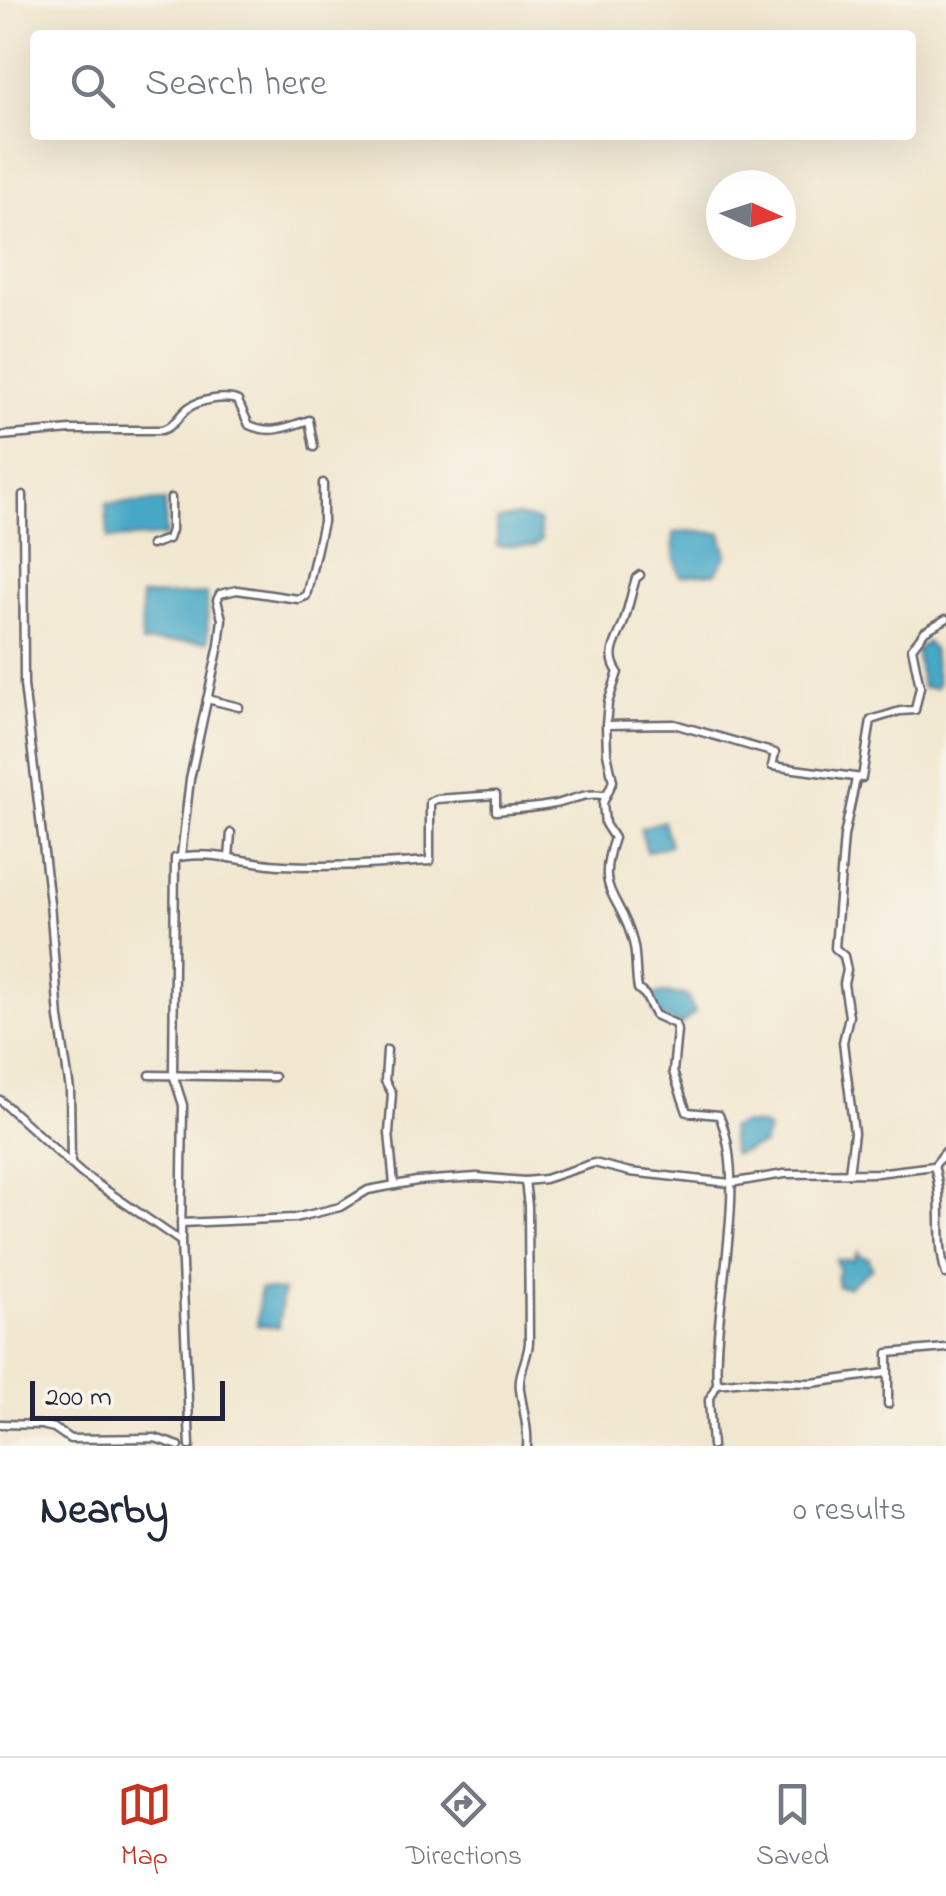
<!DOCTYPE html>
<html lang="en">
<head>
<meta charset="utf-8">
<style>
  body { margin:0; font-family:"Indie Flower",sans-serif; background:#f6f6f7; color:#1f2937 }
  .compass { position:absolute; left:706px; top:170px; width:90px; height:90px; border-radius:50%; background:#fff; box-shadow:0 10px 40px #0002; rotate:93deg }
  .scale { position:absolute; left:30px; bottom:25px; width:195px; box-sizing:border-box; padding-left:10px; border:5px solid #22223b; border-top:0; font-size:28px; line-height:35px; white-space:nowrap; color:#22223b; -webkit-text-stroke:8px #f7f3e8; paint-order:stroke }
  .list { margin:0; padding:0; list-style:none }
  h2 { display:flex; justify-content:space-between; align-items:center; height:130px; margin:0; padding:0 40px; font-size:42px }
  h2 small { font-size:32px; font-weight:400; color:#747a83 }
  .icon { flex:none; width:55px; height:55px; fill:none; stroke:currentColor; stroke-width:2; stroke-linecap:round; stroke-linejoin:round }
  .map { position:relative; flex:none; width:946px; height:1446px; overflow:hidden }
  .search { position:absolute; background:#fff; box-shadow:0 10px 40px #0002; left:30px; right:30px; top:30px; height:110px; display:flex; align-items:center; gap:25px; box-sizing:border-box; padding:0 35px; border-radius:10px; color:#747a83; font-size:38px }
  .sheet { height:310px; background:#fff }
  nav { display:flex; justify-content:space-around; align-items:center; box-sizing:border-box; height:140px; border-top:2px solid #e0e1e3; background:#fff; font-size:28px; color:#747a83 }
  nav a { display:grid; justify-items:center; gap:5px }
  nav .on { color:#c8321e }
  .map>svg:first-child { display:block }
  .water { fill:#47a8c6; stroke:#346580; stroke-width:2.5 }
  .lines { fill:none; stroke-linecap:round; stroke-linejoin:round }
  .minor-casing { stroke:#6a676f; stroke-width:11 }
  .minor { stroke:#fff; stroke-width:6 }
</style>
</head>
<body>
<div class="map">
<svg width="946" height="1446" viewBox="0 0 946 1446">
  <rect width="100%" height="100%" fill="#f7f3e8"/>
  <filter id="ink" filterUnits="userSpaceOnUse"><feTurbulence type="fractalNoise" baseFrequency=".01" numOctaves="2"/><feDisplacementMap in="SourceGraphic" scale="20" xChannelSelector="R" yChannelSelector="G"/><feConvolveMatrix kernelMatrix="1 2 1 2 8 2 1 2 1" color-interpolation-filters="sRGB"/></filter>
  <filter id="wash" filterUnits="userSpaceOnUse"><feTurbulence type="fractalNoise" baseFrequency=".0048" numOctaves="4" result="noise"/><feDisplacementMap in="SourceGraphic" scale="40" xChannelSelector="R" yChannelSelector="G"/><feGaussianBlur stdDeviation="2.25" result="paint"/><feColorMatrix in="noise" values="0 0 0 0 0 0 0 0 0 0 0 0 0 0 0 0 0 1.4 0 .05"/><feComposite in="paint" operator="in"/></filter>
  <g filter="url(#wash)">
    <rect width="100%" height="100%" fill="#f1e7cf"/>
    <g class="water">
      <path d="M165,501L166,536L108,539L106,504Z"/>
      <path d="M517,516L539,521L541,540L535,546H497V520Z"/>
      <path d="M687,531L721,533L727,555L716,573L681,576C673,564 673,546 674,533Z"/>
      <path d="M207,594L208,641L142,643L141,596Z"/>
      <path d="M927,642L933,650L938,684L935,688L922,687L916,650Z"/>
      <path d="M663,821L670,845L647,852L640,828Z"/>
      <path d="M662,993L687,995L695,1013L680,1025L656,1014L649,997Z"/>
      <path d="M743,1124L761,1125L768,1130L763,1145L735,1154L732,1152L730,1128Z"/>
      <path d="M858,1252L860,1256L869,1258L872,1268L848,1287L838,1286L836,1277L839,1271L836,1260H853Z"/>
      <path d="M260,1289L283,1291L279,1327L257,1325Z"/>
    </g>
  </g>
  <g filter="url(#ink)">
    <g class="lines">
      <g class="minor-casing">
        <g id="minor">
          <path d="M0,436L71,430H162C175,426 178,416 188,408C199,400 226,395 238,401L249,425C271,435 287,427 309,420L314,447"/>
          <path d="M23,495L24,685L50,903L59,1018L70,1090L71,1164"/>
          <path d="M151,545L168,539L171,530V498"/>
          <path d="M640,575L636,578C632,591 629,605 625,618C620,638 604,652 618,672L608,703L606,725L607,753L613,781L603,803L605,824L614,838C594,895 621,894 633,942C637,957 635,974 638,989L645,995L655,1015L675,1024L677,1030L673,1072L687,1112L719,1115C750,1186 712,1305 717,1384L709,1400L712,1446"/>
          <path d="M207,699L239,707"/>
          <path d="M606,725L674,724L775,753L772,766L862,778L871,720L900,711L915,710L920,687L912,648L925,631L946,619"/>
          <path d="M181,856L190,779L219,645L222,619L217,600L220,594L237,590L298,599L306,596L323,522V483"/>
          <path d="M229,858L231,833"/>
          <path d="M387,1050L385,1081L392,1093L389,1133L394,1185"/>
          <path d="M150,1075L274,1077"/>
          <path d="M0,1100L81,1173L180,1241"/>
          <path d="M934,1166L946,1151"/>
          <path d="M849,1173L854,1133L843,1042L849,1016L844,984L847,970L844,956L835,948L844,836L856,779"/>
          <path d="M525,1181L528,1206L529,1342C528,1359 518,1372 520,1389C522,1407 529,1428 527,1446"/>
          <path d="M181,1223L295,1218L340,1207L368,1190L417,1181L477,1177L525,1181L545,1179L594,1163L630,1172L730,1183L784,1174L877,1173L934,1166C945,1201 935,1238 946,1274"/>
          <path d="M717,1384L744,1381L812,1383L886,1373"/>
          <path d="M888,1404V1353L946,1348"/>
          <path d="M0,1424L41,1425L54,1428L70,1439L155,1438L179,1446"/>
          <path d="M190,1446L181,1242L183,1105L173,1074L175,858C208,849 249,864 283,865C332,868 381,864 430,861V802L436,799L496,795V811C517,809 543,808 563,802C579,797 587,793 604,795"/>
        </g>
      </g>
      <use href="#minor" class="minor"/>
    </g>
  </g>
</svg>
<svg class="compass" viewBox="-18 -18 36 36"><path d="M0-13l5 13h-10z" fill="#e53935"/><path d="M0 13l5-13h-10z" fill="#747a83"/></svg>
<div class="scale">200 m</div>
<div class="search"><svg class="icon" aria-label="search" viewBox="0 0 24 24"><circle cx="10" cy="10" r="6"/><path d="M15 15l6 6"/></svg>Search here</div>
</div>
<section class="sheet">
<h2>Nearby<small>0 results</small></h2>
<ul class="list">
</ul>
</section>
<nav>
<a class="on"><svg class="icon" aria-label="map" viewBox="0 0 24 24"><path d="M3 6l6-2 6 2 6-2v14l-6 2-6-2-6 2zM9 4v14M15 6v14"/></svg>Map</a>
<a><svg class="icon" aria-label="directions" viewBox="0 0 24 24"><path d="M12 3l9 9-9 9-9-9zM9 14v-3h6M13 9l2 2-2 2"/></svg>Directions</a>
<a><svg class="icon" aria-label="saved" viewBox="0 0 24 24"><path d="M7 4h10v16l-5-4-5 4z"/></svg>Saved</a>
</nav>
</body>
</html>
